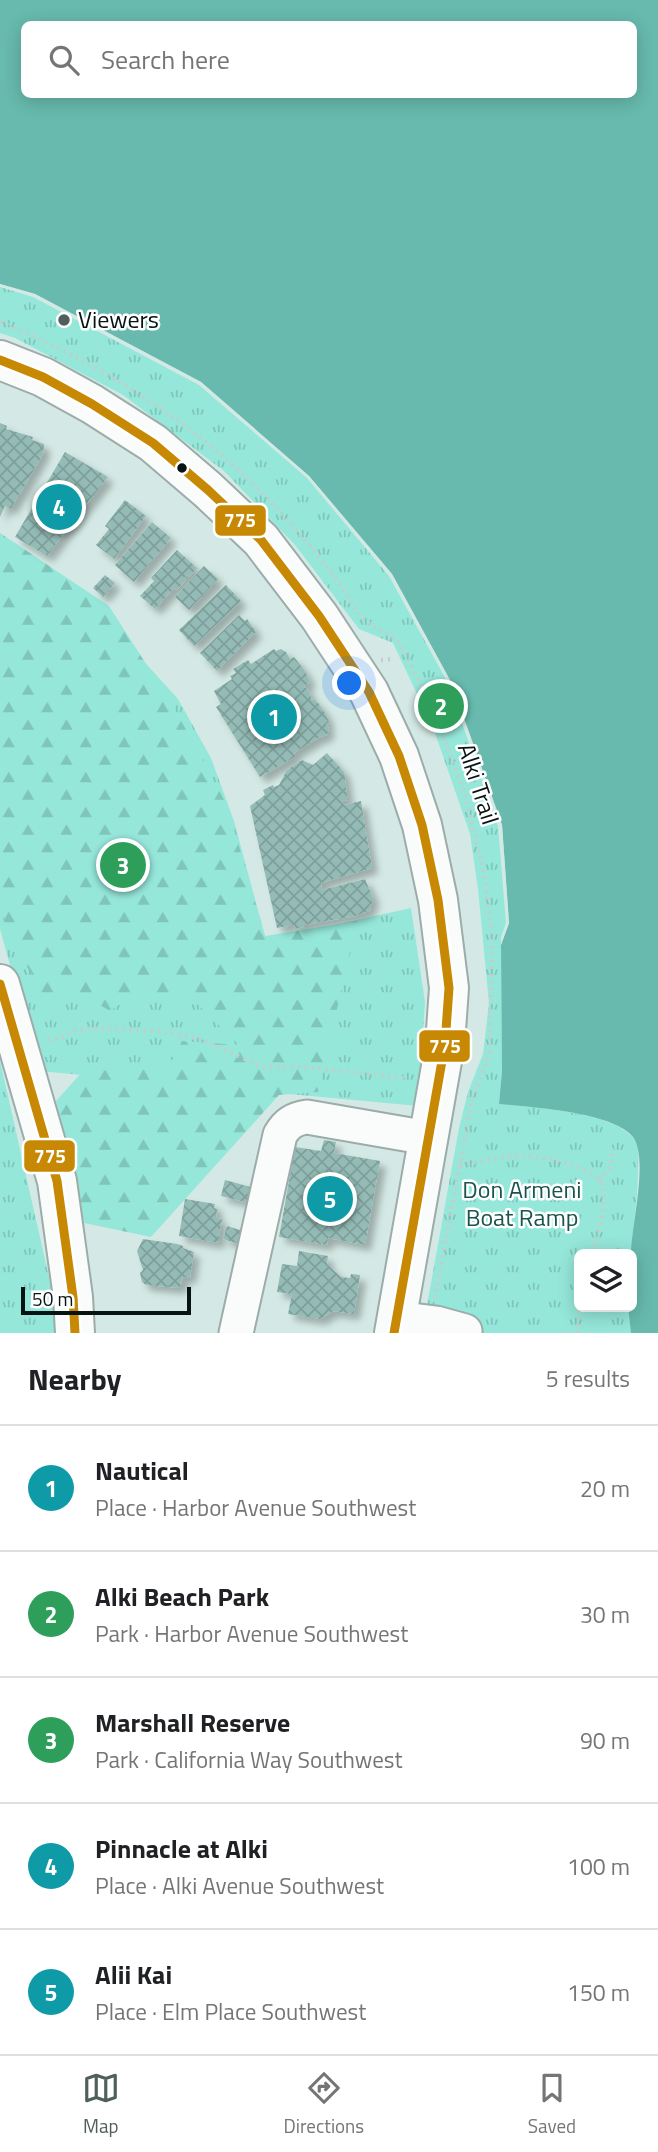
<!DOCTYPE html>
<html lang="en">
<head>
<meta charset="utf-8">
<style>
  body { margin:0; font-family:"Titillium Web",sans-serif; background:#f6f6f6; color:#202124 }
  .controls { position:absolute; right:21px; bottom:21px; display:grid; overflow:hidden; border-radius:10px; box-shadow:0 4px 18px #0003 }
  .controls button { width:63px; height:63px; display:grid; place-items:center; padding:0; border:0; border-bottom:2px solid #e0e0e0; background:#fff; color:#202124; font:35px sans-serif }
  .scale { position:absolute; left:21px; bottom:18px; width:170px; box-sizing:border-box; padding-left:7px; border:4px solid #071412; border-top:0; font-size:19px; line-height:24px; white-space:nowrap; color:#071412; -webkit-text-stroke:5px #fff; paint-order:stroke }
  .you { position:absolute; left:350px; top:684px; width:24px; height:24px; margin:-18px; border:5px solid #fff; border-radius:50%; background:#1a73e8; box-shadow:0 0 0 10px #1a73e833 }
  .badge { display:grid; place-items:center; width:46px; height:46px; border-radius:50%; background:#4f5f5c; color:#fff; font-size:23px; font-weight:700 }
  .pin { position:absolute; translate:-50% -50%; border:4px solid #fff; box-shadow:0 2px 7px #0006 }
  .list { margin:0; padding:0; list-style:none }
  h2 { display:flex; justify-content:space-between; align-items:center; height:91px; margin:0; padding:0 28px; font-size:30px }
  h2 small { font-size:23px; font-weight:400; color:#757577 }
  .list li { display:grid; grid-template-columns:46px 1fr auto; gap:21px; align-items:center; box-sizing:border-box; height:126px; padding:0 28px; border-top:2px solid #e0e0e0 }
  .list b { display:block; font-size:26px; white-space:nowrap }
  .list p { margin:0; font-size:23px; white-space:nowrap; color:#757577 }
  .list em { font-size:23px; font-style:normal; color:#757577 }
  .icon { flex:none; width:38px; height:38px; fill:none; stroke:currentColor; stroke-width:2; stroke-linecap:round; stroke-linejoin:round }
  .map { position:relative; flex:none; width:658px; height:1333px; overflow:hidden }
  .search { position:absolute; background:#fff; box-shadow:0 4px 18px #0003; left:21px; right:21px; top:21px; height:77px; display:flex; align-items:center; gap:18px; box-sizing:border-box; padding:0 24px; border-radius:10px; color:#757577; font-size:26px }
  .sheet { height:721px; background:#fff }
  nav { display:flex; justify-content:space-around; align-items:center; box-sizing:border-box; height:98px; border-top:2px solid #e0e0e0; background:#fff; font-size:19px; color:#757577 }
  nav a { display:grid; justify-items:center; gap:4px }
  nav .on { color:#4f5f5c }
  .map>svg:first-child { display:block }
  .grass { fill:url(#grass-tufts) }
  .forest { fill:url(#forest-firs) }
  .water { fill:#68baae; fill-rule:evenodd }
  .pier { fill:#d4e9e5 }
  .building { fill:url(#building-cross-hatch); filter:url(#shadow) }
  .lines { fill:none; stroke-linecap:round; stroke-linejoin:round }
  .minor-casing { stroke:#9caca9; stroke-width:37 }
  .major-casing { stroke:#9caca9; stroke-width:42 }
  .path { stroke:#c6cccb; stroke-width:4.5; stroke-dasharray:2 5; stroke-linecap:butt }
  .minor { stroke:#f9fcfb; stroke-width:33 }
  .major { stroke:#f9fcfb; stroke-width:38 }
  .bus-1-casing { stroke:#fff; stroke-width:14 }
  .bus-1 { stroke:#c78904; stroke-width:9 }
  .poi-dot { fill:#4f5f5c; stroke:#fff; stroke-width:2.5 }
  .bus-dot { fill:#071412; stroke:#fff; stroke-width:2.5 }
  .labels { text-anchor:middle; stroke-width:5; stroke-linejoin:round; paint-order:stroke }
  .poi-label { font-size:24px; fill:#071412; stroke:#fff; text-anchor:start }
  .street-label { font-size:24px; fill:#071412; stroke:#fff }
  .park-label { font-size:24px; fill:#19554c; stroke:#fff }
  .line-badge { stroke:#fff; stroke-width:2.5 }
  .badge-label { font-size:19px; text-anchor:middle; font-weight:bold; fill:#fff }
</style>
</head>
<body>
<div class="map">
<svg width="658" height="1333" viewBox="0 0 658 1333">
  <defs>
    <pattern id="grass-tufts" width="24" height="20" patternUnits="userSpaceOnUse" patternTransform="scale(1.75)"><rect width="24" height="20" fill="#95e7da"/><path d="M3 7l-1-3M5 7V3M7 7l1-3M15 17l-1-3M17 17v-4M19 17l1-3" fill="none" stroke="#7fc5ba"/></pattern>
    <pattern id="forest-firs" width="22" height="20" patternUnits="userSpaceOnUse" patternTransform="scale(1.75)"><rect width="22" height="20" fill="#95e7da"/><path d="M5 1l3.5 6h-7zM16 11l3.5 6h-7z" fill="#7fc5ba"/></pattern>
    <pattern id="building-cross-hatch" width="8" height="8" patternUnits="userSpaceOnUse" patternTransform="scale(1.75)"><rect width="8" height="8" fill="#94bbb6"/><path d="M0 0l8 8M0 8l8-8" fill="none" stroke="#7ea09b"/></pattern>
    <filter id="shadow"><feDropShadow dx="6" dy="6" stdDeviation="3.5" flood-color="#0004"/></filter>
  </defs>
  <rect width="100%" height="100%" fill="#d4e9e5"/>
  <g class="grass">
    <path d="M0,284L35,294L201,382L309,476L392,574L451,682L502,825L509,923L501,945L502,1071L499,1104C530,1107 629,1112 638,1147C639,1153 638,1162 638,1169C638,1199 633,1225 631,1254H579V1307H628L631,1333H422L459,1128L468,1092L483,1054L489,1003L478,889L470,834L434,730L393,643L359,629L295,545L224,471L123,395L15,338L0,333Z"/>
    <path d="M0,545L140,657L178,699L211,758L234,821L266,940L411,908L425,1002L418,1106L39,1071L0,929Z"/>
    <path d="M0,1061L54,1299L55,1333H0Z"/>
  </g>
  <path class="forest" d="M0,533L109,606L173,706L227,805L265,936L357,921L318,1092L279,1095L151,1237L84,1223L56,1101L83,1071L168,1068L182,1041L239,1045L188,995L135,994L110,1011L78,992L42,993L17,949L0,910Z"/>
  <path class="water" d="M0,0H658V1333H631L628,1307H632C632,1289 631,1270 631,1254C631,1227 649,1159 633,1137C613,1112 530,1107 499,1104L502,1071L501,945L509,923L502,825L451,682L392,574L309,476L201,382L35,294L0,284ZM24,24H634V94H24Z"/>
  <path class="pier" d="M0,284L35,294L201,382L309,476L392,574L451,682L502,825L509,923L501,945V937L506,923L498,826L448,683L389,576L307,478L199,385L33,297L0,287Z"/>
  <g class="building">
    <path d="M0,423L7,426L6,429L33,437L32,440L44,444L43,454L20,494H19L11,509L5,506L0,517Z"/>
    <path d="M65,452L108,477L47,556L15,537Z"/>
    <path d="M125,500L146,516L114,559L96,545L109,529L105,526Z"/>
    <path d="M152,522L171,538L134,582L115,565Z"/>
    <path d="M177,550L197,568L189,577L187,575L184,578L186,580L177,590L174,588L155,609L140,596L154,581L151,578Z"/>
    <path d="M204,566L218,579L189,610L175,597Z"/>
    <path d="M105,575L115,583L103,597L93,588Z"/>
    <path d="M226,585L241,601L194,646L179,630Z"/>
    <path d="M239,615L245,621L247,619L256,632L217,671L200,653Z"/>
    <path d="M274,649L276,651L281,649L286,652L290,659L294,657L305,671L310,682L303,687L308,689L312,700L314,699L319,704L325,713L329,722L326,724L329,729L327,735L318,738L294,753L295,757L260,777L216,707L221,704L214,691L232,679L230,676L236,673L233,669L248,660L251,664Z"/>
    <path d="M327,753L344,772L348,800L342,801L344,805L361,801L372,868L321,883L322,890L365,879L373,898L372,904L369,905L371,910L356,916L305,925V927L295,929L294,925L277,928L250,806L265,795L263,790L273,785L274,787L279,785L287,770L302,760L313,765Z"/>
    <path d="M324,1140L336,1142L334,1153L380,1161L365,1245L328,1238L327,1245L279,1237L295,1147L321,1151Z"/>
    <path d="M225,1180L254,1188L249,1203L221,1196Z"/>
    <path d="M185,1199L215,1204L214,1208L217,1209L216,1218L222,1219L218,1243L179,1236Z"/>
    <path d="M227,1226L243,1231L239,1244L223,1239Z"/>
    <path d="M143,1239L177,1244L183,1246V1248L194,1252L190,1278L183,1277L180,1288L146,1285L142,1282L140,1273L143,1270L137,1251Z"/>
    <path d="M299,1251L328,1256L327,1264L341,1277L350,1278L351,1274L360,1275L354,1314L333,1311L320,1319L288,1314L292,1294L277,1292L282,1264L297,1266Z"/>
  </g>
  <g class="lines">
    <g class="minor-casing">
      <g id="minor">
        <path d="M396,1318L436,1323L465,1331"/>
        <path d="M236,1333L280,1135C287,1123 294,1119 307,1117L428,1138"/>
      </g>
    </g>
    <g class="major-casing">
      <g id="major">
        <path d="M0,360L43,377L92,404L153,443L208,490L261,540L319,616L369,692L399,756L422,825L438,900L449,988L445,1044L394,1333"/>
        <path d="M0,984L57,1181L73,1297L75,1333"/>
      </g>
    </g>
    <g class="path">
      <path d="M0,322C108,366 210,432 287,520C306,541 325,563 341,586C348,596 354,608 362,617C372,630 388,630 400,644L433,709L464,792L484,872L492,937L490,1053L472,1101L435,1298"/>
      <path d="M381,660L394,659"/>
      <path d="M48,1040L58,1039L75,1030L93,1028L159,1031L198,1038L263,1067H301L404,1078"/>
      <path d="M460,1163C479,1163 496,1158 514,1156C533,1154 596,1165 602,1185C608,1206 597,1234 592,1254"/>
      <path d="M600,1180L611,1166L613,1148"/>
      <path d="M577,1333L580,1307"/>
    </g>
    <use href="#minor" class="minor"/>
    <use href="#major" class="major"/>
    <g class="bus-1-casing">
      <g id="bus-1">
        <path d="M0,360L43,377L92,404L153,443L208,490L261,540L319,616L369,692L399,756L422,825L438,900L449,988L445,1044L394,1333"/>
        <path d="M0,984L57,1181L73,1297L75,1333"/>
      </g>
    </g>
    <use href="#bus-1" class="bus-1"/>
  </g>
  <circle class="poi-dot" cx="64" cy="320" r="7"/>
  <circle class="bus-dot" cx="182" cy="468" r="6"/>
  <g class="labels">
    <g class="poi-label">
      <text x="78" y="328">Viewers</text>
    </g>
    <g class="street-label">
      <text transform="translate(478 784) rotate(72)" y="8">Alki Trail</text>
    </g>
    <g class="park-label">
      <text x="522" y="1198">Don Armeni<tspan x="522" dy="28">Boat Ramp</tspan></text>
    </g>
  </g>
  <g class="line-badge">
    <rect x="214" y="504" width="53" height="33" rx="7" fill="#c78904"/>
    <rect x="418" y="1029" width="53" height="34" rx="7" fill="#c78904"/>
    <rect x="23" y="1139" width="53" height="34" rx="7" fill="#c78904"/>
  </g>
  <g class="badge-label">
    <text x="240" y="527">775</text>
    <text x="445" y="1053">775</text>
    <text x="50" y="1163">775</text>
  </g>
</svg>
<div class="controls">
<button><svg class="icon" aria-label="layers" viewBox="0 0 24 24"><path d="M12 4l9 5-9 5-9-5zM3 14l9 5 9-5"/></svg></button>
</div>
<div class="scale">50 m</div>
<div class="you"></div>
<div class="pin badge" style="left:274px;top:717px;background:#0f9aa8">1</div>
<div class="pin badge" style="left:441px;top:706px;background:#2e9e5b">2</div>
<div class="pin badge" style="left:123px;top:865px;background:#2e9e5b">3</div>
<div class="pin badge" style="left:59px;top:507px;background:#0f9aa8">4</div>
<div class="pin badge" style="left:330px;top:1199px;background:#0f9aa8">5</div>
<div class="search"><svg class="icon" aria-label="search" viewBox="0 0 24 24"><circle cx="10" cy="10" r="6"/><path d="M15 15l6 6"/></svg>Search here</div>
</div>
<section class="sheet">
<h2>Nearby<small>5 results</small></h2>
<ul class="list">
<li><span class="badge" style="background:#0f9aa8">1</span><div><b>Nautical</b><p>Place · Harbor Avenue Southwest</p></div><em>20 m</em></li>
<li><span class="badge" style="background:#2e9e5b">2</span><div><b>Alki Beach Park</b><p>Park · Harbor Avenue Southwest</p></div><em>30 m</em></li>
<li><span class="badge" style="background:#2e9e5b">3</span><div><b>Marshall Reserve</b><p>Park · California Way Southwest</p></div><em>90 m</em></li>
<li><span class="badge" style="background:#0f9aa8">4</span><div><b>Pinnacle at Alki</b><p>Place · Alki Avenue Southwest</p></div><em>100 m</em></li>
<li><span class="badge" style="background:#0f9aa8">5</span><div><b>Alii Kai</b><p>Place · Elm Place Southwest</p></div><em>150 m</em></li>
</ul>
</section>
<nav>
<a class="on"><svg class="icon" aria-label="map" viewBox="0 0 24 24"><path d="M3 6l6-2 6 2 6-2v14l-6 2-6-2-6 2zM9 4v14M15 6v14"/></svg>Map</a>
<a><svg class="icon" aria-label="directions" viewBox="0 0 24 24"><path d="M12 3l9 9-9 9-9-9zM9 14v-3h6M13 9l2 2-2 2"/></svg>Directions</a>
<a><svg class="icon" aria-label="saved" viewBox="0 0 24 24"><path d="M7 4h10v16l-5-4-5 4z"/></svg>Saved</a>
</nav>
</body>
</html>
